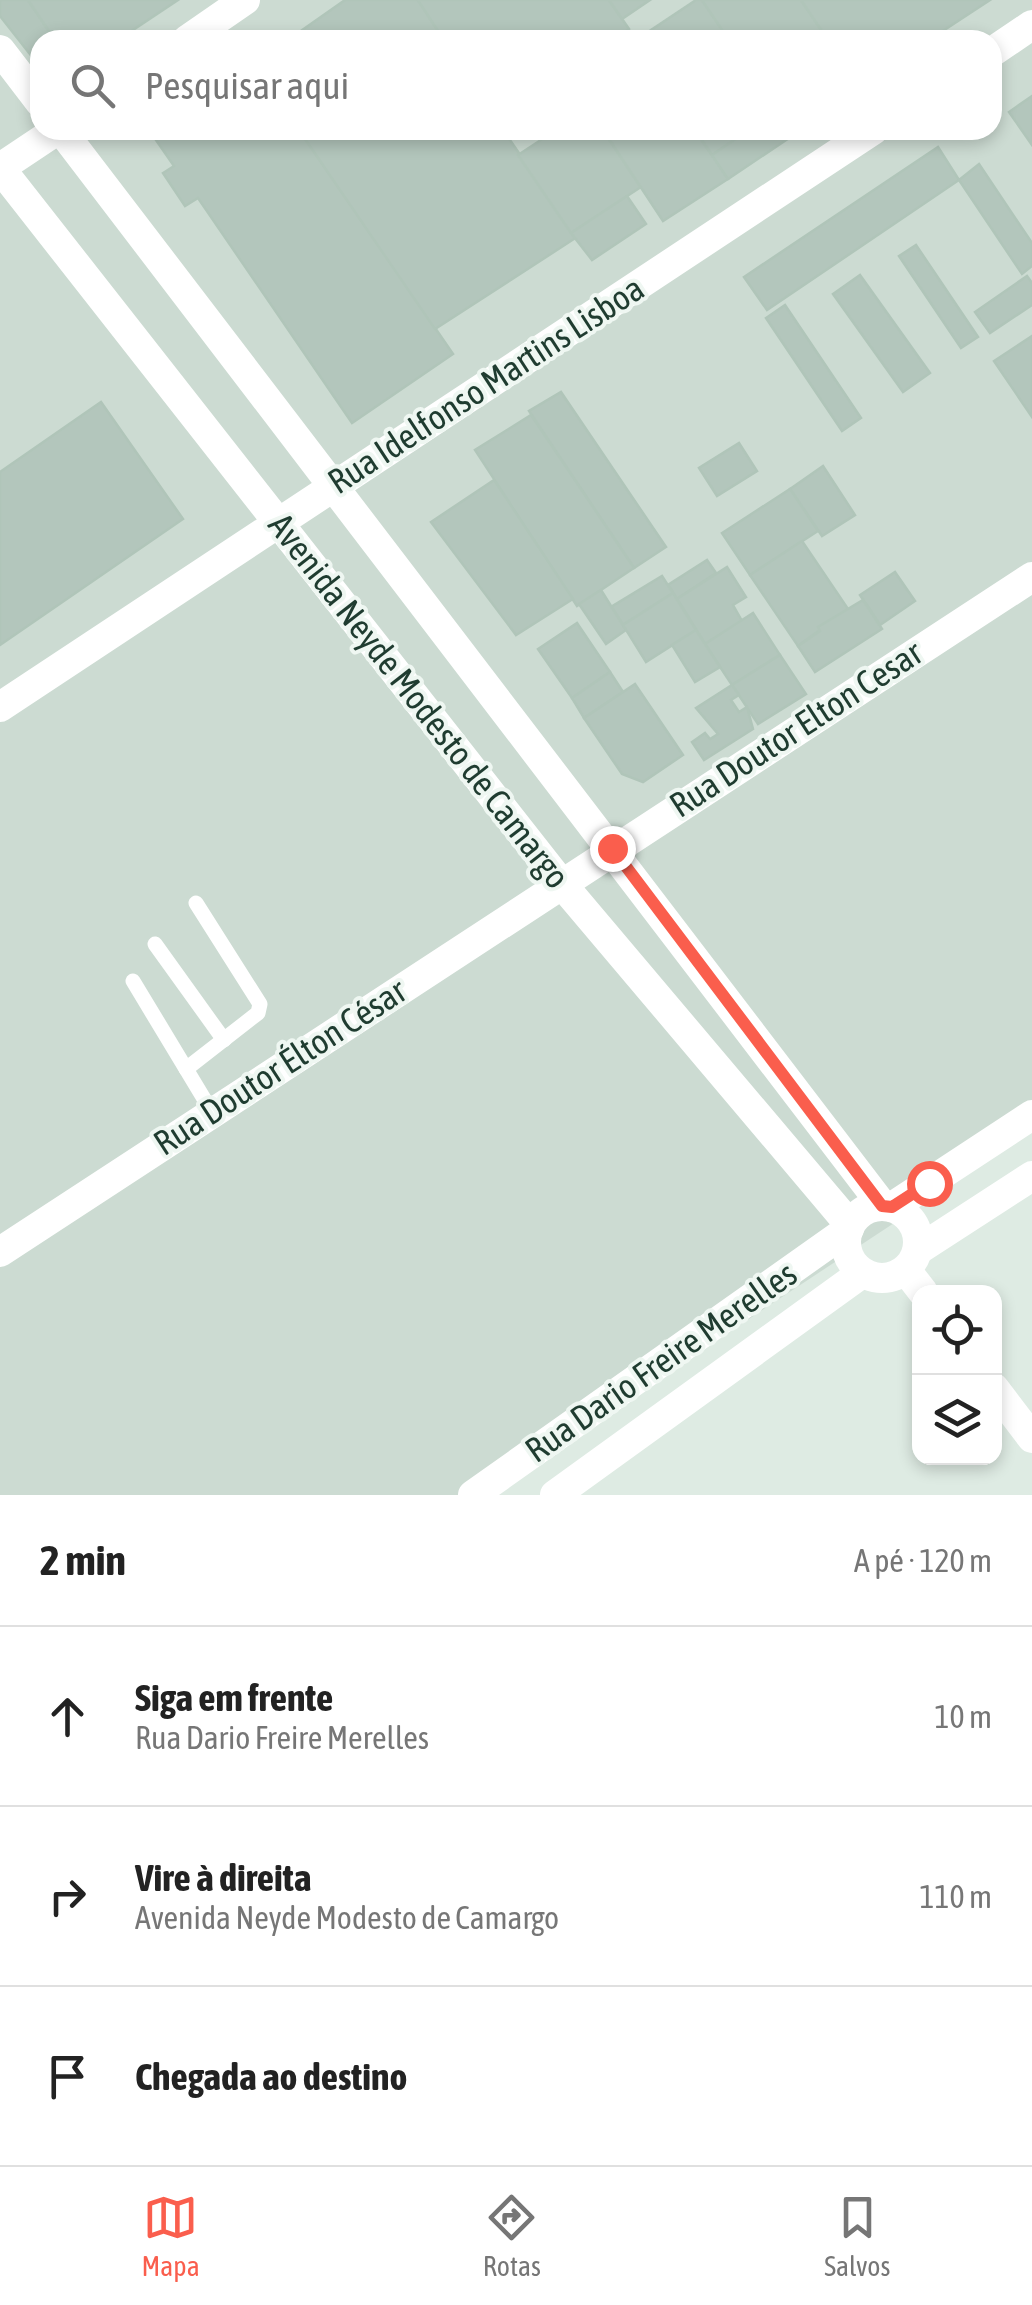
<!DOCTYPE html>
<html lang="pt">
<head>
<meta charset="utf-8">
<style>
  body { margin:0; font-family:"Asap Condensed",sans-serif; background:#f6f6f6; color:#222 }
  .controls { position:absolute; right:30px; bottom:30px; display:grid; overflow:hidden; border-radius:20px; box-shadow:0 5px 15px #0003 }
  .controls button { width:90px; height:90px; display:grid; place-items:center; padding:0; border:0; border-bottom:2px solid #e0e0e0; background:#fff; color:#222; font:50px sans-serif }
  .stop { position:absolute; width:30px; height:30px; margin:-22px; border:8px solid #fa5e4d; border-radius:50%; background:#fff }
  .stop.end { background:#fa5e4d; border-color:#fff; box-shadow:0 2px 10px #0008 }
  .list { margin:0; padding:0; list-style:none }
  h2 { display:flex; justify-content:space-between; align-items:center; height:130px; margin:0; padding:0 40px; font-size:42px }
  h2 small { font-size:32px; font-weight:400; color:#767676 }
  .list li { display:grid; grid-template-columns:65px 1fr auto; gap:30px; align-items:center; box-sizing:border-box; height:180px; padding:0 40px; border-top:2px solid #e0e0e0 }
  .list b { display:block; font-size:38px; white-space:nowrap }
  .list p { margin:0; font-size:32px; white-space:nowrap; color:#767676 }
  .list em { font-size:32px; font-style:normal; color:#767676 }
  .icon { flex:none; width:55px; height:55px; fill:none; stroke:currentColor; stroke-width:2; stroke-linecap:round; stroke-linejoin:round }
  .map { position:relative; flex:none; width:1032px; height:1495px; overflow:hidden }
  .search { position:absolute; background:#fff; box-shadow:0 5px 15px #0003; left:30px; right:30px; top:30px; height:110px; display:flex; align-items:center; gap:25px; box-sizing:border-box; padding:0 35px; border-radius:30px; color:#767676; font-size:38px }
  .sheet { height:670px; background:#fff }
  nav { display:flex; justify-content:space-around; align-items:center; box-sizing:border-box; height:140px; border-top:2px solid #e0e0e0; background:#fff; font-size:28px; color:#767676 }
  nav a { display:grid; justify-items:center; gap:5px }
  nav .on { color:#fa5e4d }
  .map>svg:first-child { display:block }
  .built { fill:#ccdbd2; fill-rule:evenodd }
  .building { fill:#b3c6bc; stroke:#b0c5b9; stroke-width:2.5 }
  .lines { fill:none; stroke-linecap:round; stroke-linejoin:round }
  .service { stroke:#fff; stroke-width:15 }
  .minor { stroke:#fff; stroke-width:30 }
  .tertiary { stroke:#fff; stroke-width:30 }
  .route { stroke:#fa5e4d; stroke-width:12 }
  .labels { text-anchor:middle; stroke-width:8; stroke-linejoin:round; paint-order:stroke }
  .street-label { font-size:35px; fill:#1f3c30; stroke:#eff7f2 }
</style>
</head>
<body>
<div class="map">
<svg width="1032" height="1495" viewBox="0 0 1032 1495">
  <rect width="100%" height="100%" fill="#deebe3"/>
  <path class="built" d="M0,0H1032V1132L482,1495H0ZM40,40H992V130H40Z"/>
  <g class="building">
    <path d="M0,0H28L55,40H40V67L0,16Z"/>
    <path d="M28,0H178L118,40H55Z"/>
    <path d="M345,0H418L444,40H288Z"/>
    <path d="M418,0H609L629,29L612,40H444Z"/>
    <path d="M609,0H650L622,19Z"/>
    <path d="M696,0H702L729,40H636Z"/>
    <path d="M702,0H801L828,40H729Z"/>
    <path d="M801,0H990L929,40H828Z"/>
    <path d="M1032,96V145L1009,112Z"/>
    <path d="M156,130H299L453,354L352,423L198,198L185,206L163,173L174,166L151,133Z"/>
    <path d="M299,130H503L577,237L435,329Z"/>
    <path d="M556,130H603L641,187L571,233L518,155Z"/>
    <path d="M603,130H695L728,179L663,221Z"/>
    <path d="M695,130H749L712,155Z"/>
    <path d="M749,130H801L728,179L712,155Z"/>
    <path d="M938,147L959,180L767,310L744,277Z"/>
    <path d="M979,164L1032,243V266L1022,274L959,180Z"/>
    <path d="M627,196L646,224L592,260L571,233Z"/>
    <path d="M916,245L978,337L961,348L899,256Z"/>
    <path d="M860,275L930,373L903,392L833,294Z"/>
    <path d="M1027,276L1032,283V305L990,333L975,312Z"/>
    <path d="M785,305L861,418L842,431L766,318Z"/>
    <path d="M1032,336V417L994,361Z"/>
    <path d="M561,392L666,547L634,568L529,411Z"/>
    <path d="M101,402L183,519L0,645V472Z"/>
    <path d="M531,415L634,568L577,606L475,450Z"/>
    <path d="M739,443L757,471L717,496L699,468Z"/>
    <path d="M823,466L855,515L822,536L790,489Z"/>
    <path d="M494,480L573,599L516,635L431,522Z"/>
    <path d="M790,489L818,531L750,575L722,533Z"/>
    <path d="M802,541L848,609L798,646L750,575Z"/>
    <path d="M707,560L716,573L677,599L668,585Z"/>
    <path d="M727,567L746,597L733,605L742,621L705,644L677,599Z"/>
    <path d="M895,572L915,601L880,625L860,595Z"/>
    <path d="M662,576L673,593L623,625L611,607Z"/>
    <path d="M601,590L626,630L606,644L579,604Z"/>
    <path d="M673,593L696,630L646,662L623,625Z"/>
    <path d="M863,600L882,629L815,672L798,646L820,631L818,627Z"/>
    <path d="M753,613L780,655L732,685L705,644Z"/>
    <path d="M577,623L610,672L572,698L538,649Z"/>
    <path d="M696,630L720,667L695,682L672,645Z"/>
    <path d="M780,655L806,694L758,724L732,685Z"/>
    <path d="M610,672L623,692L584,718L572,698Z"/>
    <path d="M635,684L683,755L643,782L622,774L584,718Z"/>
    <path d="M732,685L739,695L731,700L739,712L747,707L753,729L704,760L692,742L705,733L710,739L718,734L696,708Z"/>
  </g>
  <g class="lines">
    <g class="service">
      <path d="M155,944L224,1040"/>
      <path d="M133,981L212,1112"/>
      <path d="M186,1069L258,1013L260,1004L196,903"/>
    </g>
    <g class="minor">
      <path d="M187,40L245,0"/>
      <path d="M992,52L1032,25"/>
      <path d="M0,168L57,130"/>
      <path d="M0,707L873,130"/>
      <path d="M0,1252L1032,577"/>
      <path d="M906,1270L923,1292"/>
      <path d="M994,1388L1032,1438"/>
    </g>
    <g class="tertiary">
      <path d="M0,50L40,102"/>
      <path d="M61,130L883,1206"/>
      <path d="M0,168L561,883L850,1225"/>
      <circle cx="882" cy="1242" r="36"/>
      <path d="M892,1207L1032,1115"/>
      <path d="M918,1250L1032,1176"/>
      <path d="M473,1495L849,1229"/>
      <path d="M555,1495L862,1273"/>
    </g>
  </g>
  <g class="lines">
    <path class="route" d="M612,848L882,1206L892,1207L929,1183"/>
  </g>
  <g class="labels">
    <g class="street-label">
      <text transform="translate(486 385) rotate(-33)" y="12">Rua Idelfonso Martins Lisboa</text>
      <text transform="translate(419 701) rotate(52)" y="12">Avenida Neyde Modesto de Camargo</text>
      <text transform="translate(796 729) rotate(-33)" y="12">Rua Doutor Elton Cesar</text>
      <text transform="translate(280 1067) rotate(-33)" y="12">Rua Doutor Élton César</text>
      <text transform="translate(661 1362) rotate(-35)" y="12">Rua Dario Freire Merelles</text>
    </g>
  </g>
</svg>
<div class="controls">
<button><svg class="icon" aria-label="locate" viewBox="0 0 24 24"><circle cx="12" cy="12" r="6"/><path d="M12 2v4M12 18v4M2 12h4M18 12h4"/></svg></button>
<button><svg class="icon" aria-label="layers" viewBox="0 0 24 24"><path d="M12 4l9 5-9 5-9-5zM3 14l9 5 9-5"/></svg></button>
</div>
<div class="stop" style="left:929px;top:1183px"></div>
<div class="stop end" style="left:612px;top:848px"></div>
<div class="search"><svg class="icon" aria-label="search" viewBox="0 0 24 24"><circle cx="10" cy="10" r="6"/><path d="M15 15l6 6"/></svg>Pesquisar aqui</div>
</div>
<section class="sheet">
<h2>2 min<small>A pé · 120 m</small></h2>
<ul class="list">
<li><svg class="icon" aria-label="ahead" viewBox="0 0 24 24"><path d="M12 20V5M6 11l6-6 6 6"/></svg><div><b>Siga em frente</b><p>Rua Dario Freire Merelles</p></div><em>10 m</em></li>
<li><svg class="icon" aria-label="right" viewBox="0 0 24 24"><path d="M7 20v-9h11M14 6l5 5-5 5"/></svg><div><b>Vire à direita</b><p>Avenida Neyde Modesto de Camargo</p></div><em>110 m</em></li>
<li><svg class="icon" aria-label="arrive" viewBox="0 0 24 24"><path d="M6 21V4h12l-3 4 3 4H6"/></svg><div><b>Chegada ao destino</b></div></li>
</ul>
</section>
<nav>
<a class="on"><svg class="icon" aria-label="map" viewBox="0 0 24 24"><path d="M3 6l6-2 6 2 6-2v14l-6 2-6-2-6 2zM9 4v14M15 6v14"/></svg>Mapa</a>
<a><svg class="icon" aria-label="directions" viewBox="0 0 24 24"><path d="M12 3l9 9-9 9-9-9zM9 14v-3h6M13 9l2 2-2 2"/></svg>Rotas</a>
<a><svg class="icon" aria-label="saved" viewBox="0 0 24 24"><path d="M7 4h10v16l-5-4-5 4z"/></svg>Salvos</a>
</nav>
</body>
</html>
